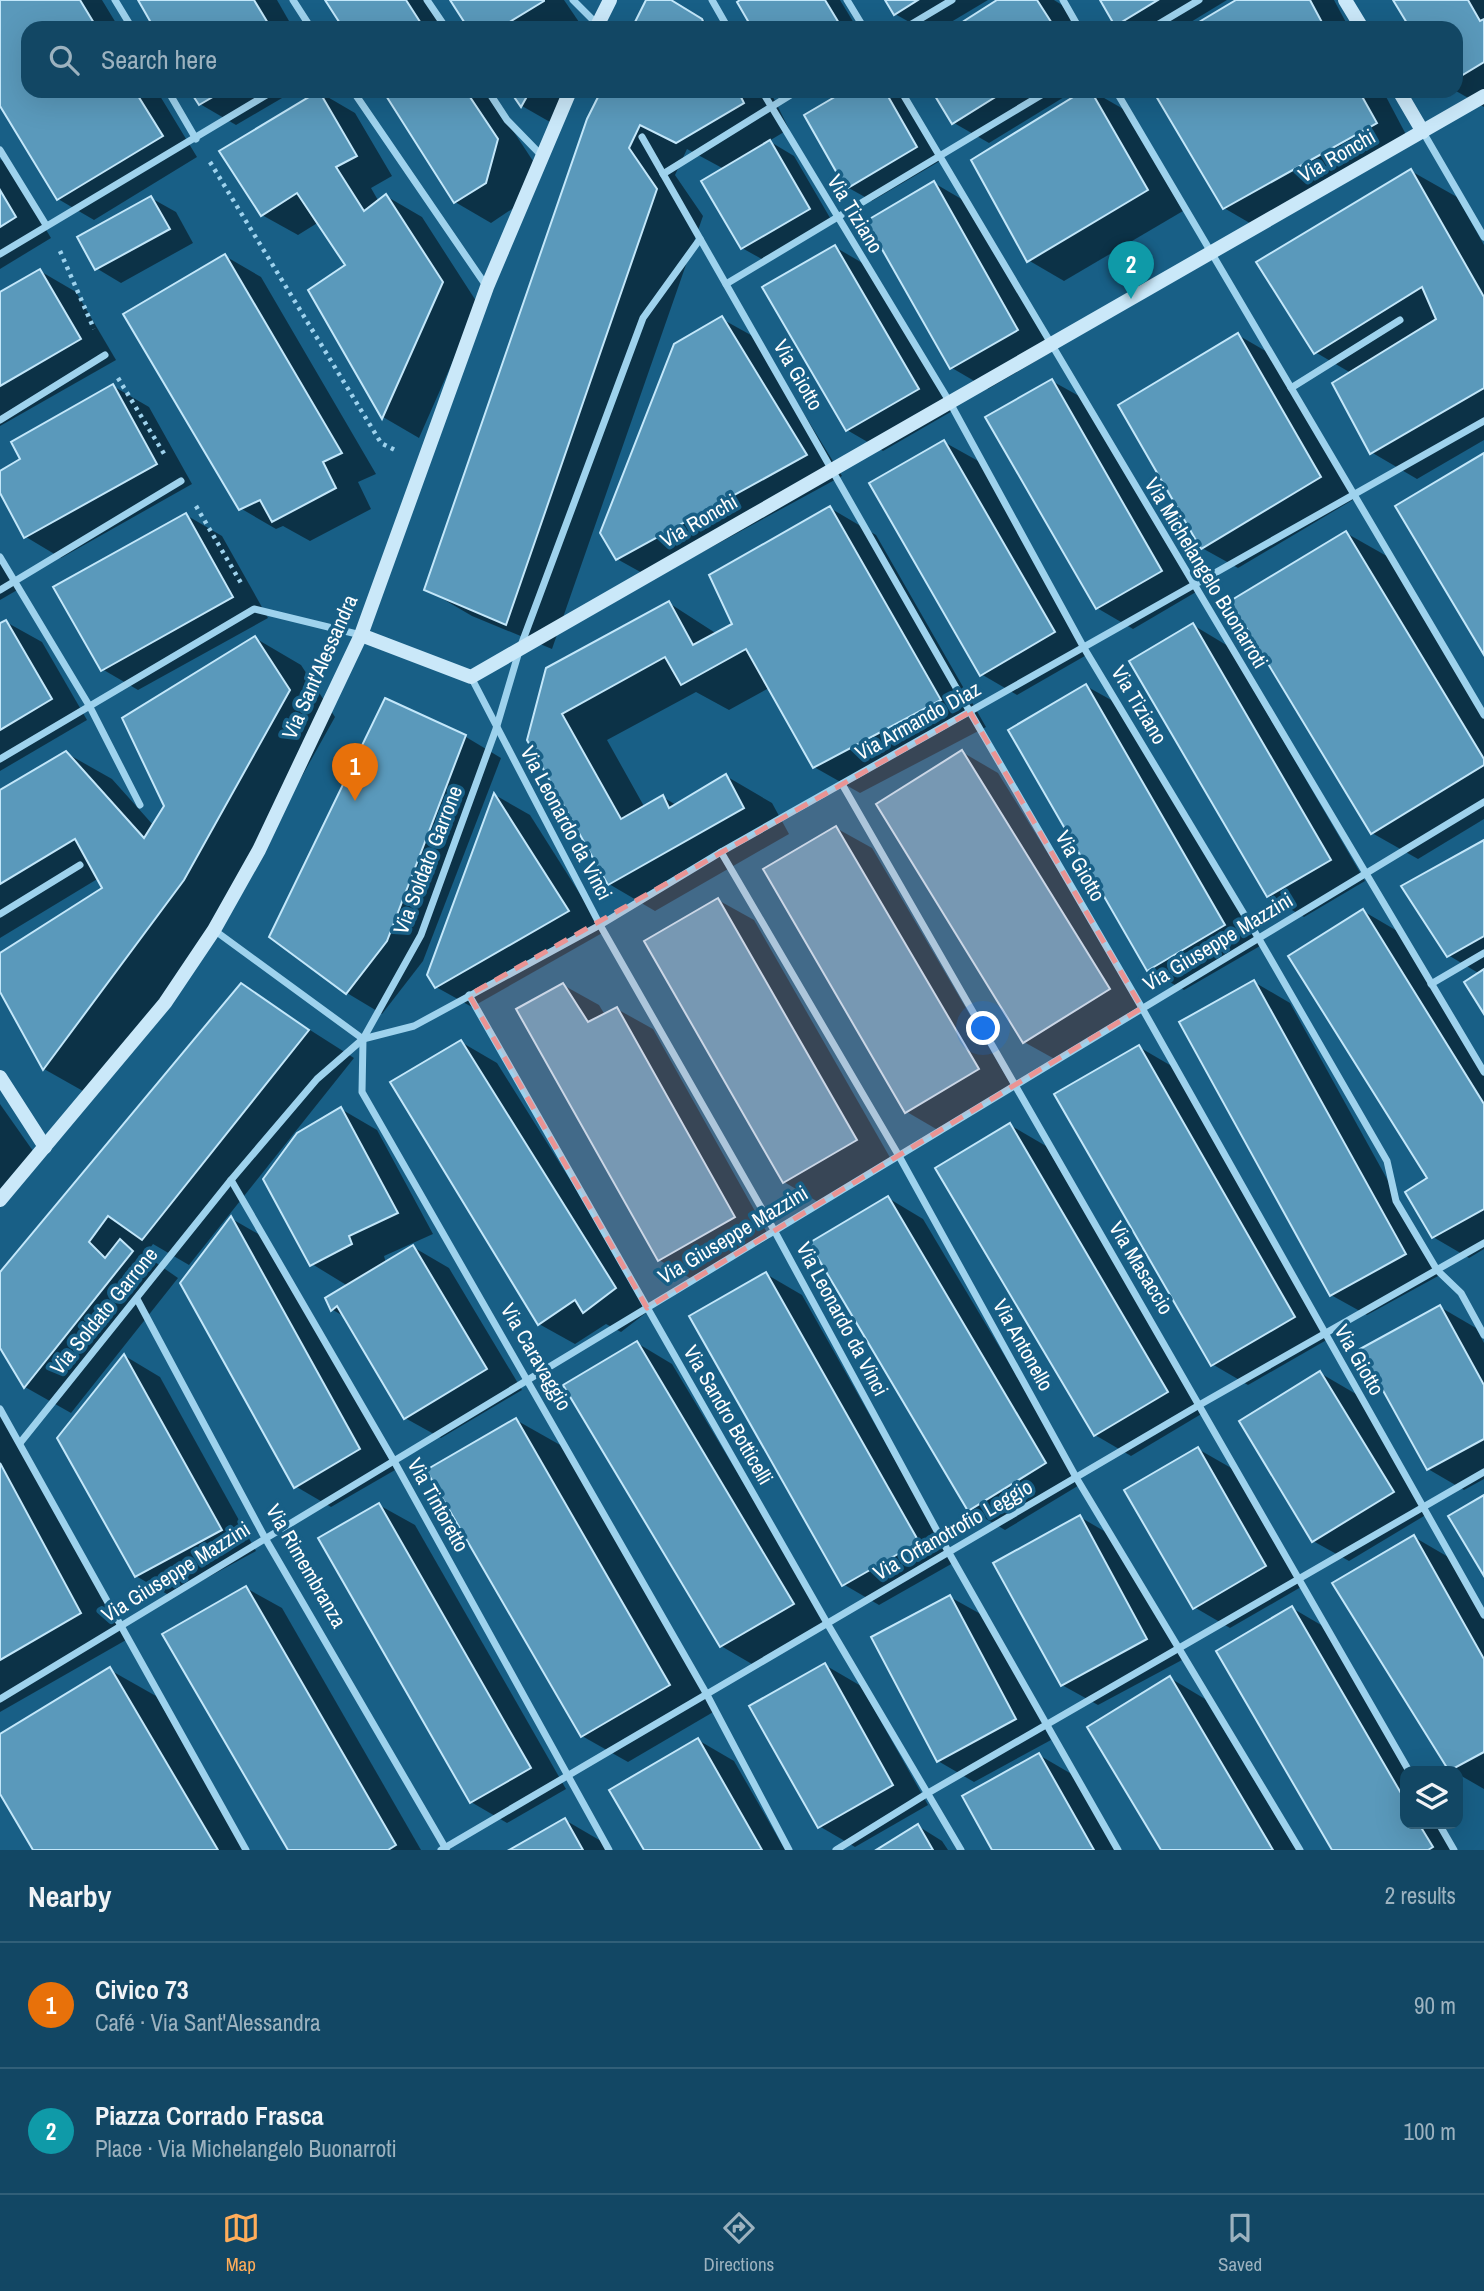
<!DOCTYPE html>
<html lang="en">
<head>
<meta charset="utf-8">
<style>
  body { margin:0; font-family:"Archivo Narrow",sans-serif; background:#1b4e6a; color:#f1f3f6 }
  .controls { position:absolute; right:21px; bottom:21px; display:grid; overflow:hidden; border-radius:14px; box-shadow:0 7px 28px #0002 }
  .controls button { width:63px; height:63px; display:grid; place-items:center; padding:0; border:0; border-bottom:2px solid #315f78; background:#124764; color:#f1f3f6; font:35px sans-serif }
  .you { position:absolute; left:984px; top:1029px; width:24px; height:24px; margin:-18px; border:5px solid #fff; border-radius:50%; background:#1a73e8; box-shadow:0 0 0 10px #1a73e833 }
  .badge { display:grid; place-items:center; width:46px; height:46px; border-radius:50%; background:#ffad5a; color:#fff; font-size:23px; font-weight:700 }
  .pin { position:absolute; translate:-50% -58px; filter:drop-shadow(0 2px 4px #0008) }
  .pin::after { content:''; position:absolute; top:37px; width:24px; height:21px; background:inherit; clip-path:polygon(0 0,100% 0,50% 100%) }
  .list { margin:0; padding:0; list-style:none }
  h2 { display:flex; justify-content:space-between; align-items:center; height:91px; margin:0; padding:0 28px; font-size:30px }
  h2 small { font-size:23px; font-weight:400; color:#9cb2bf }
  .list li { display:grid; grid-template-columns:46px 1fr auto; gap:21px; align-items:center; box-sizing:border-box; height:126px; padding:0 28px; border-top:2px solid #315f78 }
  .list b { display:block; font-size:26px; white-space:nowrap }
  .list p { margin:0; font-size:23px; white-space:nowrap; color:#9cb2bf }
  .list em { font-size:23px; font-style:normal; color:#9cb2bf }
  .icon { flex:none; width:38px; height:38px; fill:none; stroke:currentColor; stroke-width:2; stroke-linecap:round; stroke-linejoin:round }
  .map { position:relative; flex:none; width:1484px; height:1850px; overflow:hidden }
  .search { position:absolute; background:#124764; box-shadow:0 7px 28px #0002; left:21px; right:21px; top:21px; height:77px; display:flex; align-items:center; gap:18px; box-sizing:border-box; padding:0 24px; border-radius:21px; color:#9cb2bf; font-size:26px }
  .sheet { height:343px; background:#124764 }
  nav { display:flex; justify-content:space-around; align-items:center; box-sizing:border-box; height:98px; border-top:2px solid #315f78; background:#124764; font-size:19px; color:#9cb2bf }
  nav a { display:grid; justify-items:center; gap:4px }
  nav .on { color:#ffad5a }
  .map>svg:first-child { display:block }
  .shadow { fill:#0007 }
  .building { fill:#5a99bb; stroke:#c3e7fa; stroke-width:2 }
  .lines { fill:none; stroke-linecap:round; stroke-linejoin:round }
  .path { stroke:#9ed2ed; stroke-width:4.5; stroke-dasharray:3.5 5; stroke-linecap:butt }
  .street { stroke:#9ed2ed; stroke-width:7 }
  .secondary { stroke:#cae8f9; stroke-width:14 }
  .marked { fill:#ea9494; fill-opacity:0.2; stroke:#ea9494; stroke-width:5; stroke-dasharray:14 9; stroke-linejoin:round }
  .labels { text-anchor:middle; stroke-width:7; stroke-linejoin:round; paint-order:stroke }
  .street-label { font-size:21px; fill:#fff; stroke:#185f86 }
</style>
</head>
<body>
<div class="map">
<svg width="1484" height="1850" viewBox="0 0 1484 1850">
  <rect width="100%" height="100%" fill="#185f86"/>
  <g class="shadow">
    <path d="M0,0H102L119,28H28V91H157L197,157L94,220L58,199L0,103Z"/>
    <path d="M140,0H277L293,28H156Z"/>
    <path d="M327,0H426L445,28H345Z"/>
    <path d="M452,0H564L579,22L569,28H470Z"/>
    <path d="M648,0H669L717,28H634Z"/>
    <path d="M744,0H840L857,28H754Z"/>
    <path d="M887,0H988L941,28H920L895,14Z"/>
    <path d="M1001,0H1054L1062,5L1077,28H956Z"/>
    <path d="M1102,0H1227L1181,28H1122L1117,25Z"/>
    <path d="M1239,0H1334L1349,28H1192Z"/>
    <path d="M1395,0H1484V107L1456,91V28H1412Z"/>
    <path d="M192,91H294L236,125L200,104Z"/>
    <path d="M385,91H487L533,161L521,203L491,223L455,202Z"/>
    <path d="M512,91H578L557,126L522,106Z"/>
    <path d="M603,91H770L789,129L769,141L794,156L833,223L767,262L742,248L724,169L687,149L675,175L703,216L552,649L472,616L426,589Z"/>
    <path d="M849,91H900L940,161L872,201L847,187Z"/>
    <path d="M934,91H1074L989,143L954,123Z"/>
    <path d="M1086,91H1092L1125,110L1183,211L1064,281L1028,260Z"/>
    <path d="M1156,91H1383L1411,144L1260,229L1224,208Z"/>
    <path d="M319,92L355,113L392,176L371,188L379,202L386,196L422,217L478,304L419,438L383,417L310,291L347,266L319,222L298,235L262,215Z"/>
    <path d="M0,159L6,163L51,238L0,269Z"/>
    <path d="M1411,171L1457,197L1484,245V440L1417,479L1371,452L1351,373L1315,352Z"/>
    <path d="M934,183L970,204L1053,351L988,389L952,368Z"/>
    <path d="M151,198L176,212L193,243L121,283L96,268Z"/>
    <path d="M835,247L871,268L954,410L883,451L847,430Z"/>
    <path d="M225,256L261,277L376,474L358,482L371,509L310,541L283,526L276,529L240,508Z"/>
    <path d="M40,271L76,292L116,360L0,426V294Z"/>
    <path d="M722,319L758,339L842,476L653,579L617,559Z"/>
    <path d="M1238,335L1274,356L1356,498L1238,568L1202,548Z"/>
    <path d="M1052,381L1088,401L1196,592L1133,629L1097,608Z"/>
    <path d="M113,386L149,407L192,484L61,558L26,537L0,489V473L23,460Z"/>
    <path d="M944,442L980,462L1090,653L1017,695L981,674Z"/>
    <path d="M830,508L876,535L986,727L860,793L814,767L769,688L729,710L696,692L607,740L645,808L663,797L676,805L726,776L772,803L789,834L655,911L609,884L529,740L669,603L717,634L734,625Z"/>
    <path d="M186,515L222,536L268,618L138,690L102,669Z"/>
    <path d="M1346,533L1392,559L1484,711V819L1418,859L1372,833Z"/>
    <path d="M0,558L19,589L0,600Z"/>
    <path d="M6,622L42,642L87,720L0,771V625Z"/>
    <path d="M1193,625L1228,646L1365,881L1304,917L1268,896Z"/>
    <path d="M255,638L301,665L335,717L229,907L90,1095L44,1069L0,988V955L105,889L99,878L0,938V792L66,753L112,779L154,826Z"/>
    <path d="M1086,686L1122,706L1260,946L1184,990L1148,970Z"/>
    <path d="M386,701L466,737L501,758L423,961L382,1014L347,993Z"/>
    <path d="M962,752L998,773L1145,1010L1060,1062L1024,1042Z"/>
    <path d="M495,795L530,815L604,932L472,1007L436,987Z"/>
    <path d="M836,828L872,848L1014,1090L943,1133L907,1112Z"/>
    <path d="M1484,842V1011L1480,974L1448,955Z"/>
    <path d="M718,900L754,920L892,1161L820,1203L784,1182Z"/>
    <path d="M1363,911L1399,932L1484,1069V1249L1469,1258L1433,1237L1430,1178Z"/>
    <path d="M1254,982L1290,1003L1440,1275L1367,1315L1331,1295Z"/>
    <path d="M563,985L599,1005L605,1015L617,1009L653,1029L770,1238L695,1281L659,1260Z"/>
    <path d="M241,986L354,1058L189,1265L153,1244L145,1255L178,1278L71,1413L25,1387L0,1345V1274Z"/>
    <path d="M461,1042L497,1063L651,1309L621,1332L606,1324L575,1344L539,1324Z"/>
    <path d="M1139,1047L1175,1068L1330,1338L1248,1385L1212,1364Z"/>
    <path d="M0,1104L33,1151L0,1189Z"/>
    <path d="M341,1109L377,1130L433,1234L384,1256L386,1263L413,1247L449,1268L522,1390L441,1438L405,1418L345,1317L333,1310L327,1298L348,1286L312,1264Z"/>
    <path d="M1010,1125L1046,1146L1203,1413L1131,1456L1095,1435Z"/>
    <path d="M888,1198L923,1219L1081,1484L1005,1530L969,1509Z"/>
    <path d="M232,1219L267,1239L395,1470L331,1507L295,1486Z"/>
    <path d="M766,1274L802,1295L953,1563L879,1605L843,1584Z"/>
    <path d="M1440,1307L1476,1328L1484,1343V1479L1464,1490L1428,1469Z"/>
    <path d="M637,1343L672,1364L828,1624L757,1667L721,1646Z"/>
    <path d="M125,1356L160,1377L256,1551L172,1597L136,1576Z"/>
    <path d="M1320,1373L1356,1394L1429,1513L1349,1561L1313,1541Z"/>
    <path d="M0,1406L126,1640L0,1712Z"/>
    <path d="M516,1420L562,1446L715,1711L628,1762L582,1736Z"/>
    <path d="M1198,1449L1233,1469L1301,1587L1230,1628L1194,1607Z"/>
    <path d="M379,1505L415,1525L566,1789L507,1823L471,1802Z"/>
    <path d="M1080,1517L1116,1538L1182,1660L1098,1705L1062,1685Z"/>
    <path d="M1414,1537L1450,1558L1484,1618V1789L1458,1774V1771L1450,1770Z"/>
    <path d="M246,1588L282,1608L421,1850H290Z"/>
    <path d="M950,1597L986,1617L1051,1740L974,1782L938,1761Z"/>
    <path d="M1292,1608L1328,1629L1405,1771V1824H1442L1457,1850H1334Z"/>
    <path d="M825,1665L861,1686L928,1805L855,1847L819,1826Z"/>
    <path d="M110,1670L156,1696L247,1850H36L0,1790V1736Z"/>
    <path d="M1170,1678L1205,1699L1296,1850H1163Z"/>
    <path d="M698,1740L734,1761L785,1850H646Z"/>
    <path d="M1039,1755L1075,1776L1117,1850H994Z"/>
    <path d="M565,1820L601,1841L606,1850H512Z"/>
    <path d="M918,1826L942,1841L948,1850H880Z"/>
  </g>
  <g class="building">
    <path d="M0,0H80L97,28H28V91H135L163,136L57,200L0,106Z"/>
    <path d="M138,0H254L271,28H154Z"/>
    <path d="M325,0H406L424,28H343Z"/>
    <path d="M450,0H544V1L508,23L512,28H468Z"/>
    <path d="M646,0H671L702,19L706,28H632Z"/>
    <path d="M740,0H825L842,28H752L737,2Z"/>
    <path d="M885,0H918L894,15Z"/>
    <path d="M997,0H1037L1055,28H953Z"/>
    <path d="M1100,0H1158L1115,26Z"/>
    <path d="M1236,0H1310L1325,28H1189Z"/>
    <path d="M1393,0H1468L1480,21L1484,19V62L1456,79V28H1410Z"/>
    <path d="M190,91H223L199,105Z"/>
    <path d="M319,91L357,156L336,167L364,211L386,194L443,282L382,419L308,290L345,265L297,193L261,216L219,151Z"/>
    <path d="M383,91H466L498,139L486,183L454,203Z"/>
    <path d="M510,91H530L521,107Z"/>
    <path d="M601,91H738L744,103L676,143L640,125L629,148L657,189L506,625L424,590L587,119Z"/>
    <path d="M845,91H885L917,147L846,189L804,115Z"/>
    <path d="M932,91H1005L952,124Z"/>
    <path d="M1083,91H1091L1148,190L1027,262L971,160Z"/>
    <path d="M1153,91H1359L1377,123L1223,209Z"/>
    <path d="M770,140L810,209L741,249L701,181Z"/>
    <path d="M1411,169L1484,297V388L1370,454L1332,383L1436,319L1422,287L1314,354L1256,262Z"/>
    <path d="M934,181L1018,330L950,369L866,221Z"/>
    <path d="M0,190L16,217L0,227Z"/>
    <path d="M151,196L170,229L95,270L77,237Z"/>
    <path d="M835,245L919,389L846,431L762,287Z"/>
    <path d="M225,254L342,453L323,462L336,488L272,522L260,500L239,510L123,314Z"/>
    <path d="M40,269L81,339L0,386V292Z"/>
    <path d="M722,316L807,455L616,560L600,533L674,344Z"/>
    <path d="M1238,333L1321,477L1201,549L1118,405Z"/>
    <path d="M1052,379L1162,571L1096,609L985,417Z"/>
    <path d="M113,384L157,464L24,538L0,493V471L20,459L11,442Z"/>
    <path d="M944,440L1055,632L980,676L869,483Z"/>
    <path d="M1484,453V655L1395,506Z"/>
    <path d="M830,506L941,700L813,768L746,649L681,685L665,657L562,714L621,819L663,795L669,808L726,774L744,808L608,885L527,740L546,668L669,601L693,645L732,624L709,575Z"/>
    <path d="M186,513L233,597L101,671L53,587Z"/>
    <path d="M1346,531L1484,759V765L1371,834L1230,601Z"/>
    <path d="M6,620L52,699L0,730V623Z"/>
    <path d="M1193,623L1331,860L1267,897L1129,661Z"/>
    <path d="M255,636L290,690L184,880L43,1070L0,992V953L102,888L75,839L0,884V790L66,751L144,838L164,806L122,718Z"/>
    <path d="M1086,684L1225,925L1147,971L1008,730Z"/>
    <path d="M385,698L466,735L387,941L346,994L269,937Z"/>
    <path d="M962,750L1110,989L1023,1043L876,804Z"/>
    <path d="M494,793L569,911L435,988L427,975Z"/>
    <path d="M836,826L979,1069L905,1113L763,869Z"/>
    <path d="M1484,840V936L1447,957L1401,886Z"/>
    <path d="M718,898L857,1140L783,1183L644,941Z"/>
    <path d="M1363,909L1484,1104V1209L1432,1238L1405,1192L1427,1178L1288,956Z"/>
    <path d="M1484,969V1014L1464,982Z"/>
    <path d="M1254,980L1406,1254L1330,1296L1179,1022Z"/>
    <path d="M241,983L309,1030L142,1240L108,1216L89,1242L105,1258L120,1239L133,1251L24,1388L0,1348V1272Z"/>
    <path d="M563,983L588,1022L617,1007L735,1217L658,1261L516,1009Z"/>
    <path d="M461,1040L616,1288L583,1313L575,1300L538,1325L390,1082Z"/>
    <path d="M1139,1045L1295,1317L1211,1366L1054,1094Z"/>
    <path d="M341,1107L398,1213L349,1236L352,1244L310,1266L263,1179L297,1133Z"/>
    <path d="M1010,1123L1168,1392L1094,1436L935,1168Z"/>
    <path d="M888,1196L1046,1463L968,1511L809,1243Z"/>
    <path d="M231,1216L360,1449L294,1488L180,1283Z"/>
    <path d="M413,1245L487,1369L404,1419L337,1306L331,1311L325,1298Z"/>
    <path d="M766,1272L919,1542L842,1586L689,1316Z"/>
    <path d="M1440,1305L1484,1385V1439L1427,1470L1360,1349Z"/>
    <path d="M637,1341L794,1604L720,1647L563,1385Z"/>
    <path d="M124,1354L222,1530L135,1577L57,1438Z"/>
    <path d="M1320,1371L1394,1492L1312,1542L1239,1421Z"/>
    <path d="M516,1418L670,1685L581,1737L426,1470Z"/>
    <path d="M1198,1447L1266,1566L1193,1609L1124,1490Z"/>
    <path d="M0,1463L81,1613L0,1660Z"/>
    <path d="M1484,1495V1576L1448,1516Z"/>
    <path d="M379,1503L531,1768L470,1803L318,1538Z"/>
    <path d="M1080,1515L1147,1639L1061,1686L993,1563Z"/>
    <path d="M1414,1535L1484,1659V1752L1449,1771L1332,1583Z"/>
    <path d="M246,1586L396,1845L388,1850H288L162,1634Z"/>
    <path d="M950,1595L1016,1719L937,1762L871,1637Z"/>
    <path d="M1292,1606L1405,1800V1824H1419L1433,1847L1428,1850H1332L1216,1651Z"/>
    <path d="M825,1663L893,1785L818,1828L749,1706Z"/>
    <path d="M110,1667L218,1850H33L0,1794V1734Z"/>
    <path d="M1170,1676L1273,1850H1161L1087,1727Z"/>
    <path d="M698,1738L762,1850H644L609,1790Z"/>
    <path d="M1039,1753L1094,1850H992L962,1796Z"/>
    <path d="M565,1818L583,1850H509Z"/>
    <path d="M918,1824L933,1850H876Z"/>
  </g>
  <g class="lines">
    <g class="path">
      <path d="M210,162L381,443L395,450"/>
      <path d="M60,251L94,329"/>
      <path d="M118,378L166,457"/>
      <path d="M196,506L241,583"/>
    </g>
    <g class="street">
      <path d="M115,0L132,28"/>
      <path d="M293,0L311,28"/>
      <path d="M427,0L446,28"/>
      <path d="M573,0L597,24"/>
      <path d="M712,0L728,28"/>
      <path d="M847,0L864,28"/>
      <path d="M1063,0L1079,28"/>
      <path d="M905,28L952,0"/>
      <path d="M1152,28L1199,0"/>
      <path d="M168,91L196,139"/>
      <path d="M353,91L487,287"/>
      <path d="M488,91L507,120L542,156"/>
      <path d="M762,91L949,401L1084,648L1259,939L1387,1161L1396,1201L1437,1270L1461,1293L1484,1335"/>
      <path d="M901,91L1484,1072"/>
      <path d="M1116,91L1484,715"/>
      <path d="M1423,132L1484,237"/>
      <path d="M642,137L970,712L1142,1008L1484,1615"/>
      <path d="M0,150L46,225"/>
      <path d="M663,174L797,91"/>
      <path d="M0,254L273,91"/>
      <path d="M726,284L1048,91"/>
      <path d="M1291,388L1400,320"/>
      <path d="M0,420L105,355"/>
      <path d="M0,557L90,707L140,805"/>
      <path d="M0,590L181,481"/>
      <path d="M471,677L600,925L774,1230L949,1553L1118,1850"/>
      <path d="M0,759L254,609L361,635"/>
      <path d="M842,784L1409,1771"/>
      <path d="M721,852L899,1156L1077,1479L1300,1850"/>
      <path d="M0,914L80,865"/>
      <path d="M214,930L363,1039"/>
      <path d="M1431,984L1484,953"/>
      <path d="M469,995L827,1623L961,1850"/>
      <path d="M363,1039L414,1026L600,925L721,852L1484,421"/>
      <path d="M363,1039L362,1092L706,1693L789,1850"/>
      <path d="M231,1180L394,1461L609,1850"/>
      <path d="M137,1299L265,1538L446,1849"/>
      <path d="M0,1409L246,1850"/>
      <path d="M20,1443L231,1180L317,1079L363,1039L421,935L496,729L520,648L643,318L700,239"/>
      <path d="M0,1699L1484,802"/>
      <path d="M1439,1824L1454,1850"/>
      <path d="M441,1850L1201,1404L1484,1243"/>
      <path d="M836,1850L928,1793L1484,1472"/>
    </g>
    <g class="secondary">
      <path d="M1345,0L1362,28"/>
      <path d="M596,28L610,0"/>
      <path d="M1399,91L1423,132"/>
      <path d="M361,635L471,677L1484,96"/>
      <path d="M0,1077L45,1147"/>
      <path d="M0,1200L165,1003L214,930L259,850L361,635L487,287L570,91"/>
    </g>
  </g>
  <path class="marked" d="M970,712L1142,1008L647,1308L469,995Z"/>
  <g class="labels">
    <g class="street-label">
      <text transform="translate(1337 156) rotate(-30)" y="7">Via Ronchi</text>
      <text transform="translate(855 214) rotate(59)" y="7">Via Tiziano</text>
      <text transform="translate(798 375) rotate(60)" y="7">Via Giotto</text>
      <text transform="translate(699 521) rotate(-30)" y="7">Via Ronchi</text>
      <text transform="translate(1206 573) rotate(59)" y="7">Via Michelangelo Buonarroti</text>
      <text transform="translate(320 667) rotate(-66)" y="7">Via Sant'Alessandra</text>
      <text transform="translate(1139 705) rotate(59)" y="7">Via Tiziano</text>
      <text transform="translate(918 721) rotate(-29)" y="7">Via Armando Diaz</text>
      <text transform="translate(566 823) rotate(62)" y="7">Via Leonardo da Vinci</text>
      <text transform="translate(428 860) rotate(-69)" y="7">Via Soldato Garrone</text>
      <text transform="translate(1080 866) rotate(60)" y="7">Via Giotto</text>
      <text transform="translate(1218 942) rotate(-31)" y="7">Via Giuseppe Mazzini</text>
      <text transform="translate(733 1235) rotate(-31)" y="7">Via Giuseppe Mazzini</text>
      <text transform="translate(1141 1268) rotate(59)" y="7">Via Masaccio</text>
      <text transform="translate(104 1311) rotate(-51)" y="7">Via Soldato Garrone</text>
      <text transform="translate(842 1319) rotate(62)" y="7">Via Leonardo da Vinci</text>
      <text transform="translate(1023 1345) rotate(61)" y="7">Via Antonello</text>
      <text transform="translate(536 1357) rotate(60)" y="7">Via Caravaggio</text>
      <text transform="translate(1359 1360) rotate(60)" y="7">Via Giotto</text>
      <text transform="translate(728 1415) rotate(60)" y="7">Via Sandro Botticelli</text>
      <text transform="translate(438 1505) rotate(61)" y="7">Via Tintoretto</text>
      <text transform="translate(953 1530) rotate(-30)" y="7">Via Orfanotrofio Leggio</text>
      <text transform="translate(306 1566) rotate(60)" y="7">Via Rimembranza</text>
      <text transform="translate(176 1572) rotate(-32)" y="7">Via Giuseppe Mazzini</text>
    </g>
  </g>
</svg>
<div class="controls">
<button><svg class="icon" aria-label="layers" viewBox="0 0 24 24"><path d="M12 4l9 5-9 5-9-5zM3 14l9 5 9-5"/></svg></button>
</div>
<div class="you"></div>
<div class="pin badge" style="left:355px;top:801px;background:#e8710a">1</div>
<div class="pin badge" style="left:1131px;top:299px;background:#0f9aa8">2</div>
<div class="search"><svg class="icon" aria-label="search" viewBox="0 0 24 24"><circle cx="10" cy="10" r="6"/><path d="M15 15l6 6"/></svg>Search here</div>
</div>
<section class="sheet">
<h2>Nearby<small>2 results</small></h2>
<ul class="list">
<li><span class="badge" style="background:#e8710a">1</span><div><b>Civico 73</b><p>Café · Via Sant'Alessandra</p></div><em>90 m</em></li>
<li><span class="badge" style="background:#0f9aa8">2</span><div><b>Piazza Corrado Frasca</b><p>Place · Via Michelangelo Buonarroti</p></div><em>100 m</em></li>
</ul>
</section>
<nav>
<a class="on"><svg class="icon" aria-label="map" viewBox="0 0 24 24"><path d="M3 6l6-2 6 2 6-2v14l-6 2-6-2-6 2zM9 4v14M15 6v14"/></svg>Map</a>
<a><svg class="icon" aria-label="directions" viewBox="0 0 24 24"><path d="M12 3l9 9-9 9-9-9zM9 14v-3h6M13 9l2 2-2 2"/></svg>Directions</a>
<a><svg class="icon" aria-label="saved" viewBox="0 0 24 24"><path d="M7 4h10v16l-5-4-5 4z"/></svg>Saved</a>
</nav>
</body>
</html>
